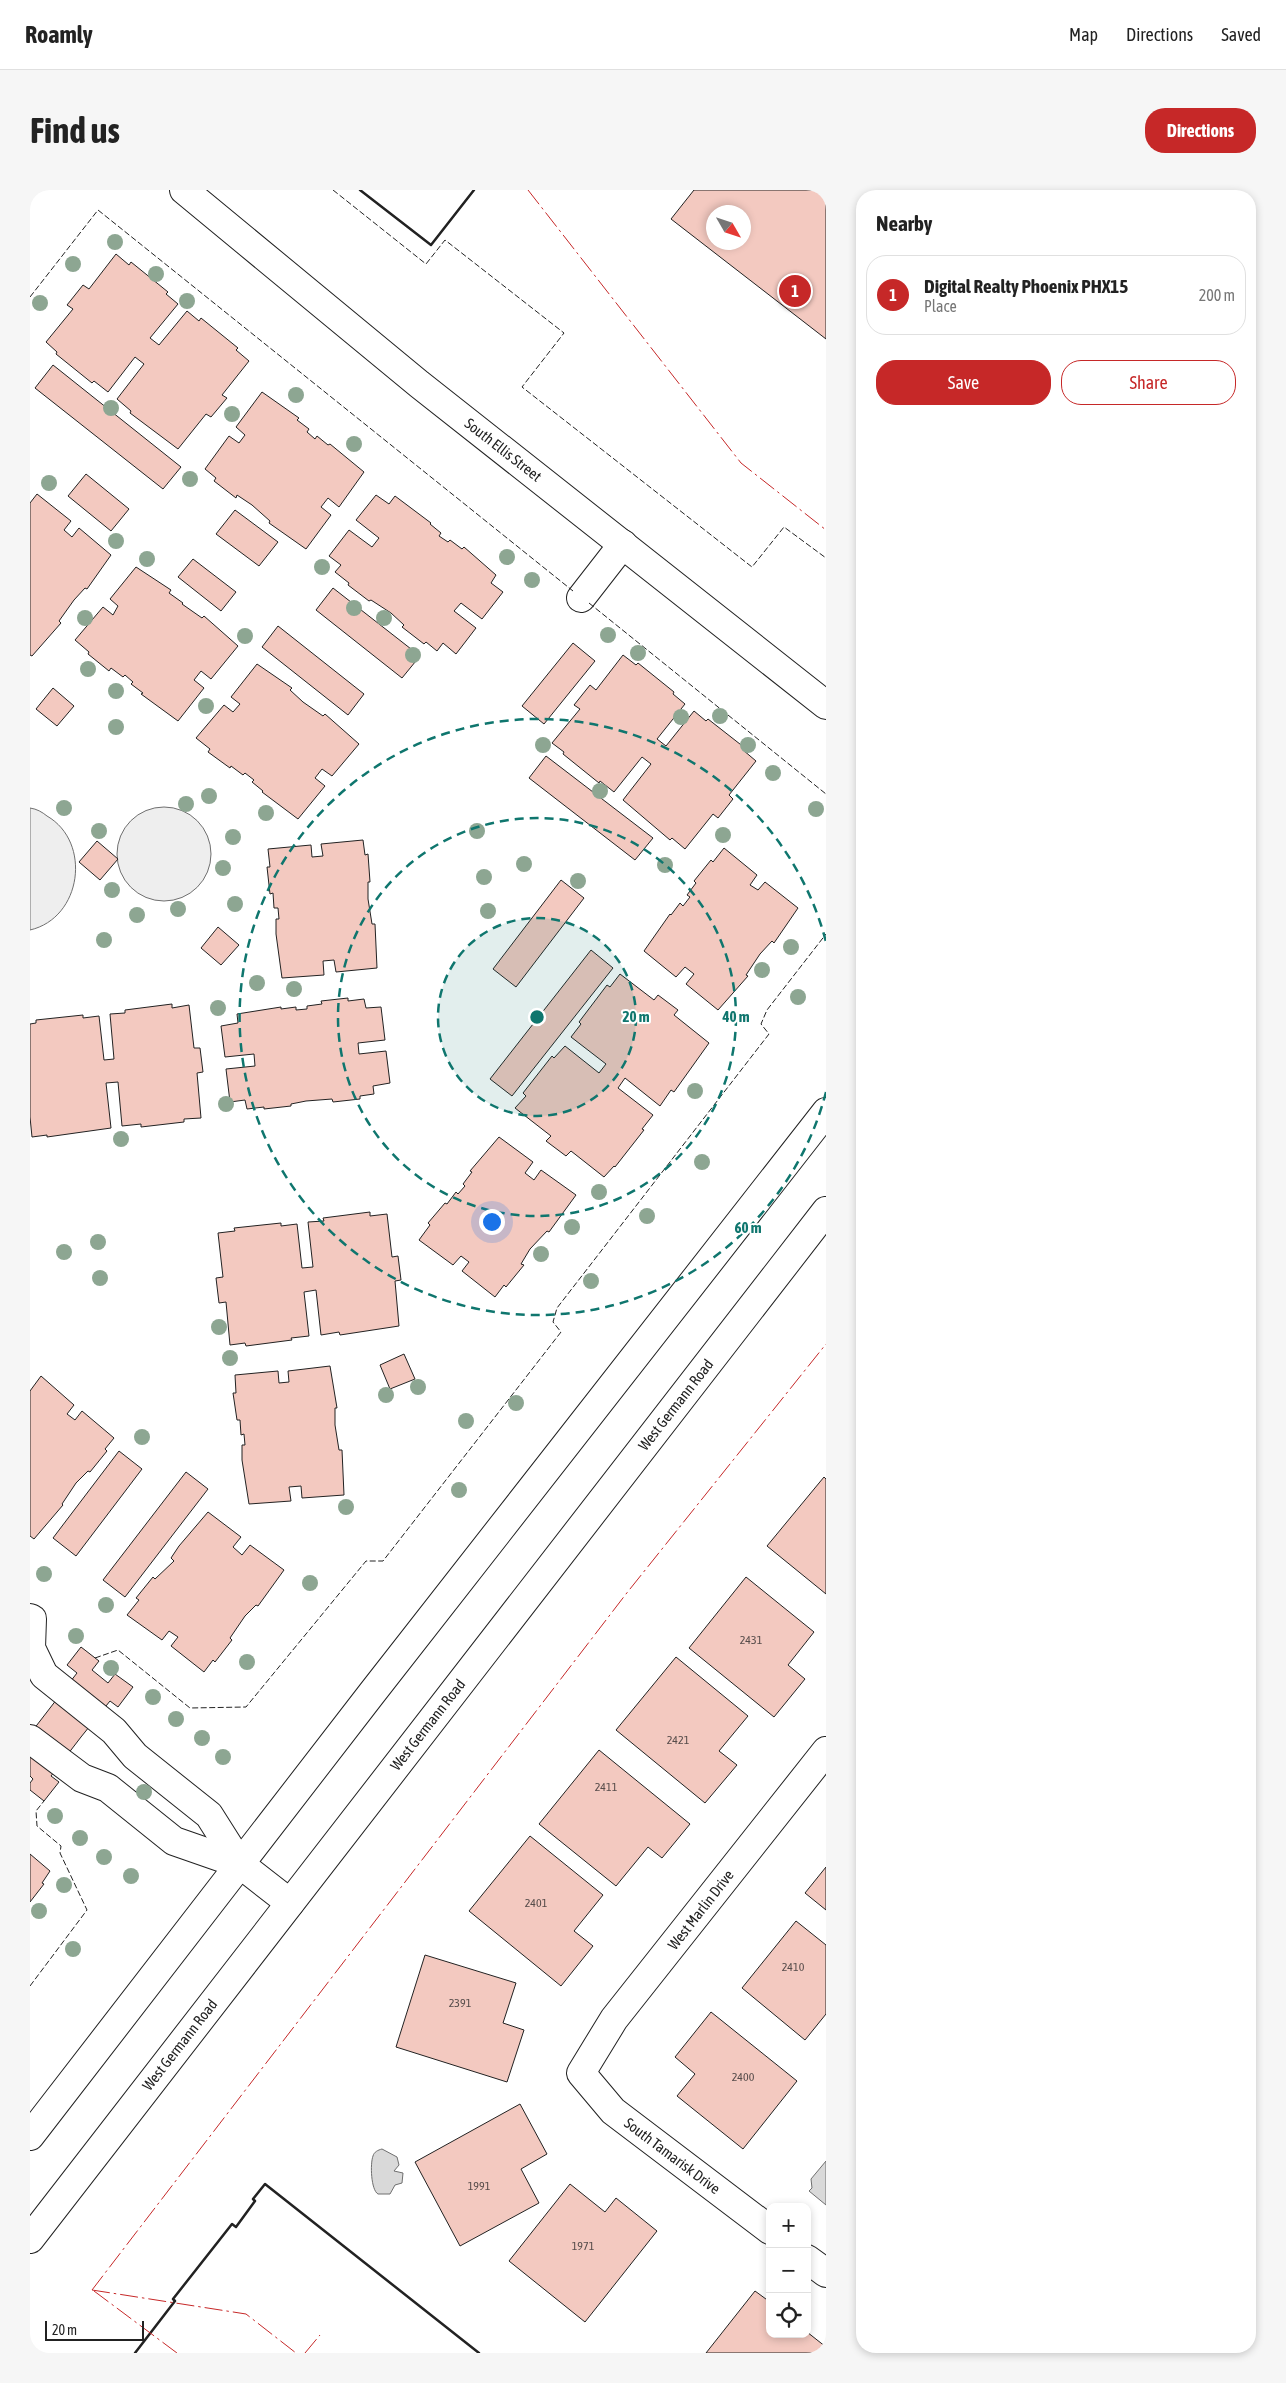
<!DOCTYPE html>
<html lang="en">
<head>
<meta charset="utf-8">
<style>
  body { margin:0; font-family:"Asap Condensed",sans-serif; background:#f6f6f6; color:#222 }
  .controls { position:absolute; right:15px; bottom:15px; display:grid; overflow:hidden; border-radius:10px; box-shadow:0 2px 8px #0003 }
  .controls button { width:45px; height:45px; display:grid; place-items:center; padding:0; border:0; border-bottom:1px solid #e0e0e0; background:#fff; color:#222; font:25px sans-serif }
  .compass { position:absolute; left:676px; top:15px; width:45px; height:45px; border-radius:50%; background:#fff; box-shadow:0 2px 8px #0003; rotate:129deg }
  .scale { position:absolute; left:15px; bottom:12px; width:99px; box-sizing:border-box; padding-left:5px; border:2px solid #222; border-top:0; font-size:14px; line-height:18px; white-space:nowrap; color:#222; -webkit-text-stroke:4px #fff; paint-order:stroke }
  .you { position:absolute; left:461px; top:1031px; width:18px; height:18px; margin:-12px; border:4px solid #fff; border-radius:50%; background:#1a73e8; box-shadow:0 0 0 8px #1a73e833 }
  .badge { display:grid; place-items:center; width:32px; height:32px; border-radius:50%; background:#c62828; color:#fff; font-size:16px; font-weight:700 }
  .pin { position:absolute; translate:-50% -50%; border:2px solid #fff; box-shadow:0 1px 5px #0006 }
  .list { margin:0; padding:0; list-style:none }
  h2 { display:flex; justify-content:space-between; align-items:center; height:65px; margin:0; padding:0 20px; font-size:21px }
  h2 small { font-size:16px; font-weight:400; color:#767676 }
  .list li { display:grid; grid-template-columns:32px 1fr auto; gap:15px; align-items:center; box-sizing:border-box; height:80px; margin:0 10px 10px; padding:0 10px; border:1px solid #e0e0e0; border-radius:20px }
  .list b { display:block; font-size:19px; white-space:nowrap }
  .list p { margin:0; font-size:16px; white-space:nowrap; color:#767676 }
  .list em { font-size:16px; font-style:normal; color:#767676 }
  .actions { display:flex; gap:10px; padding:15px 20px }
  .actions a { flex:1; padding:11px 0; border:1px solid #c62828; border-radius:20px; text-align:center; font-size:18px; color:#c62828 }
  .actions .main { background:#c62828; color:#fff }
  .icon { flex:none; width:28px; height:28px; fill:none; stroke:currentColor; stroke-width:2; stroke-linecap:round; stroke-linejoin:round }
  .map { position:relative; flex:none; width:796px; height:2163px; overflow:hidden; border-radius:20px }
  header { display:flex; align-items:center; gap:30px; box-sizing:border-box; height:70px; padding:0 25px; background:#fff; border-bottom:1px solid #e0e0e0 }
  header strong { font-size:24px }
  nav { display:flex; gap:28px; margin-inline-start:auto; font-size:18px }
  .intro { display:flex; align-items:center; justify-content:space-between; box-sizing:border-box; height:120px; padding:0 30px }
  h1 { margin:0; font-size:35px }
  .button { padding:12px 22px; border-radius:20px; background:#c62828; color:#fff; font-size:18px; font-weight:700 }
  main { display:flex; gap:30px; padding:0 30px }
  aside { flex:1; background:#fff; border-radius:20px; box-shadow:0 2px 8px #0003 }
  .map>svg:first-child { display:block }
  .green { fill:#eee; stroke:#6f6f6f }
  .water { fill:#d9d9d9; stroke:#6f6f6f }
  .building { fill:#f3c9c0; stroke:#222; fill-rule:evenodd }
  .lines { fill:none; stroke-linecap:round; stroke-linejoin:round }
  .minor-casing { stroke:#222; stroke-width:30 }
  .major-casing { stroke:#222; stroke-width:30 }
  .minor { stroke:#fff; stroke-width:28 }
  .major { stroke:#fff; stroke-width:28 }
  .fence { stroke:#222; stroke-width:1; stroke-dasharray:6 2.5; stroke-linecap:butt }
  .wall { stroke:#222; stroke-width:2.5 }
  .power { stroke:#c62828; stroke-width:1; stroke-dasharray:18 4 2.5 4; stroke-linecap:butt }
  .tree { fill:#8da692 }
  .ring { fill:none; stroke:#0f766e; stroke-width:2.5; stroke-dasharray:9 6 }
  .labels { text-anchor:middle; stroke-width:4; stroke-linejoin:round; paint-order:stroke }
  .number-label { font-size:12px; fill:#564c4a }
  .street-label { font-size:15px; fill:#222; stroke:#fff }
  .centre { fill:#0f766e; stroke:#fff; stroke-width:2.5 }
  .ring-label { font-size:15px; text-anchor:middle; font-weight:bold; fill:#0f766e; stroke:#fff; stroke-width:4; stroke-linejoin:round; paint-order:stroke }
</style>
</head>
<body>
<header>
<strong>Roamly</strong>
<nav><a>Map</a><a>Directions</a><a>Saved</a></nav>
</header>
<div class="intro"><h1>Find us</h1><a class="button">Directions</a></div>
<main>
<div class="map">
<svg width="796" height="2163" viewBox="0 0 796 2163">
  <rect width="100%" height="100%" fill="#fff"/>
  <g class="green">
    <circle cx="134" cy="664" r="47"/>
    <path d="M0,618C7,619 12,622 17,626C62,652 52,728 0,740Z"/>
  </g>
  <g class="water">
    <path d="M352,1959L367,1967L369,1975L364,1981L373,1983L372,1993L365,1995L360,2004H348C341,2000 340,1974 343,1966C344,1962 348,1960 352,1959Z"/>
    <path d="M796,1971V2015L779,2001L782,1998L781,1989Z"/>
  </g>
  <g class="building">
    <path d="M664,0H796V149L641,29ZM684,22H714V52H684Z"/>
    <path d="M86,64L99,75L101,72L138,102L136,104L148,114L120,148L129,155L157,121L169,131L171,128L208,158L206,160L219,171L192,205L197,208L181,227L176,224L148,259L100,223L101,221L87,209L114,174L105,167L78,202L64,191L62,193L26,164L27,162L16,152L43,119L37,115L53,95L59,99Z"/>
    <path d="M23,175L151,277L133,299L5,198Z"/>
    <path d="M232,202L269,228L267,230L279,239L277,242L285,249L287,246L298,255L300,254L334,282L309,317L298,308L291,317L301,325L276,359L239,333L240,331L222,315L207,305L206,308L184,291L186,288L175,279L199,246L209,253L215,245L206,237Z"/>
    <path d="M56,284L99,319L81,341L38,306Z"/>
    <path d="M7,304L41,331L34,340L42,347L49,338L81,365L57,399L55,398L44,410L29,431L31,433L2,466L0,465V313Z"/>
    <path d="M346,305L359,314L365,306L401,333L400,334L411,343L409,346L418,352L420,350L432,359L434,357L466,385L461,393L473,402L452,429L431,413L424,421L446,438L426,464L413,453L407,461L396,452L394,454L372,437L374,435L361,423L341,410L339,411L318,395L319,393L305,382L311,375L299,366L319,340L342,357L349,348L326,330Z"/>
    <path d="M205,320L248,352L229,376L186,344Z"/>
    <path d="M163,369L206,402L191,421L148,387Z"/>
    <path d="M106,377L141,400L139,403L153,413L152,414L172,428L174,426L208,456L181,489L171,481L164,490L174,498L148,531L111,504L113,503L101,494L103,492L95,485L93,487L81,478L79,481L58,464L59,462L45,450L73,417L83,425L88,416L80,409Z"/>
    <path d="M303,398L390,466L372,488L286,420Z"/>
    <path d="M248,436L334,504L318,525L232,457Z"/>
    <path d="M543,453L565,471L514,534L492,516Z"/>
    <path d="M593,465L606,475L608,473L644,502L643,504L655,514L627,549L636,556L664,521L676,531L678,529L715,558L713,560L726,571L699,605L703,609L688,628L683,624L655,659L642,648L640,650L593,610L621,574L612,567L584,602L570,591L569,593L533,564L534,562L522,553L550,519L544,515L560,495L566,500Z"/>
    <path d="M227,474L262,498L260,500L273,512L293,526L295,524L329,554L302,586L292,579L285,588L295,596L268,629L232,602L233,601L222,592L224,590L215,583L213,585L201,576L200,578L178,562L180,559L166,548L194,515L203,522L210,514L201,507Z"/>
    <path d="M23,498L44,516L27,536L6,519Z"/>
    <path d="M516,566L623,648L605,670L499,588Z"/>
    <path d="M333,650L335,665L338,664L340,692H338V709L342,734H345L347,778L306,782L304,770L293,771L294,785L252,788L246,744V729H249L248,718H244L243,703L240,704L237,677H240L238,659L281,655L282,667L293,666L291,654Z"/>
    <path d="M67,651L88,669L70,690L49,672Z"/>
    <path d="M694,658L727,685L720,695L728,700L735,692L768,718L744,753L742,751L730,764L716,785L718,786L688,820L656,794L664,784L655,777L646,787L614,761L640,724L641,725L650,713L653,716L660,707L657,705L666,693L664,691L681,670L683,672Z"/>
    <path d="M531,690L554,708L486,797L463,779Z"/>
    <path d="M188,737L209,755L191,775L171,758Z"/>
    <path d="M561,760L583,778L482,906L460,889Z"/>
    <path d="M590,784L624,810L628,805L648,820L644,825L679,853L644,902L641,900L630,916L595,888L588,898L623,925L612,939L614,940L585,977L584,976L574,987L541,961L536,966L516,951L521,946L485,918L496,906L493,903L522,866L524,868L535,856L569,883L576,874L541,847L551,834L549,832L577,795L580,797Z"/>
    <path d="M318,808V811L334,809L336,818L351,817L355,850L328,853L329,864L356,861L360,893L343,896L344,904L330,906V909L303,912L302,909L276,911L261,914V916L234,919V917L217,919L215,910L200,912L196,879L225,876L224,864L195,867L191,836L208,833L207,824L251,817V819L266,817V820L277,819V816L292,814L291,811Z"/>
    <path d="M142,814V818L159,815L164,858H170L173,882L167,883L171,928L154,929V932L111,937V934L92,936L88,892L76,893L81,938L17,947V945L2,947L0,927V834L6,833V830L53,825V828L69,826L74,870L84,869L80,824L95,823V820Z"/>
    <path d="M469,947L503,972L495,983L504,990L511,980L546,1005L519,1042L517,1041L500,1059L491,1074L494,1075L476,1097L474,1095L465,1107L432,1081L439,1072L431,1066L423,1075L389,1050L400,1035L398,1033L415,1013L417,1014L426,1002L428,1004L435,996L433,994L442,982L440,981Z"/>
    <path d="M340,1022V1026L357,1024L362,1067L368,1066L371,1090L365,1091L369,1136L310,1145L309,1142L291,1145L286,1100L274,1102L279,1146L261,1148L262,1150L216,1156L215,1153L200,1155L196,1112L189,1113L186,1088L193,1087L188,1043L205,1041L204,1038L251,1033V1036L267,1034L272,1078L283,1077L278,1032L294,1031L293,1028Z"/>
    <path d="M374,1164L385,1189L360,1199L350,1175Z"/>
    <path d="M300,1176L307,1218H305V1235L309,1260H312L314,1305L272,1308L271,1296L259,1297L261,1311L219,1314L212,1270V1255H215L214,1244L211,1245L210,1230H207L203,1203H206L205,1185L248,1181L249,1193L259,1192L258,1181Z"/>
    <path d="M11,1186L44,1215L37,1224L45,1230L52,1221L84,1248L75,1259L77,1261L60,1282L58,1281L46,1293L32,1314L33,1315L4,1349L0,1346V1201Z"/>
    <path d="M89,1261L112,1279L46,1366L23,1348Z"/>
    <path d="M156,1282L178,1299L95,1407L73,1390Z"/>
    <path d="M794,1287L796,1289V1404L737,1356Z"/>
    <path d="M178,1322L211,1347L203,1357L212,1365L220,1355L254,1380L228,1416L226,1415L215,1426L200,1448L202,1450L185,1472L183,1470L174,1482L141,1456L148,1447L139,1441L132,1450L97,1425L109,1410L106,1408L123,1387L125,1389L144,1371L141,1368L149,1356Z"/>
    <path d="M716,1387L784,1442L758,1475L775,1489L744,1527L659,1458Z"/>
    <path d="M51,1457L69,1471L62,1480L78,1493L85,1484L103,1497L88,1517L80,1511L51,1547L21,1586L29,1592L14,1611L0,1600V1593L3,1589L0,1586V1544L47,1483L37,1475Z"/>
    <path d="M646,1467L718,1526L689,1561L707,1575L675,1613L586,1540Z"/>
    <path d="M569,1560L660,1634L632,1668L618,1657L586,1696L509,1634Z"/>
    <path d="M500,1646L573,1705L544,1741L563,1756L531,1796L439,1721Z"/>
    <path d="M0,1664L20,1681L12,1693L14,1694L0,1712Z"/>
    <path d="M796,1677V1720L775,1703Z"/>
    <path d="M766,1731L796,1755V1824L775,1850L712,1798Z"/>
    <path d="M395,1765L486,1793L473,1833L494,1840L477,1892L366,1857Z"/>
    <path d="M681,1822L767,1891L713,1959L647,1906L665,1884L645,1867Z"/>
    <path d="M490,1914L517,1964L491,1979L509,2013L430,2056L385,1972Z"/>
    <path d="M540,1994L575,2022L586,2008L627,2041L555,2132L479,2071Z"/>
    <path d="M725,2101L740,2112V2144H777V2142L796,2157V2163H676Z"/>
  </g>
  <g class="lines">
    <g class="minor-casing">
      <g id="minor">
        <path d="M154,0L389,194L796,515"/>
        <path d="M551,408L593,354"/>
        <path d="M0,1428L2,1429L1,1458L14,1485L84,1541L105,1566L179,1625L210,1674"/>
        <path d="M0,1549L52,1588L78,1598L144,1651L210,1674L260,1713"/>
        <path d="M740,2040L583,1921L551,1883L584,1829L796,1561"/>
        <path d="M777,2069L796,2083"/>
      </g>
    </g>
    <g class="major-casing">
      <g id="major">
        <path d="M0,1946L342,1503L796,922"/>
        <path d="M0,2049L796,1021"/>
      </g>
    </g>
    <use href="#minor" class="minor"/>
    <use href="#major" class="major"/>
    <g class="fence">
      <path d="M303,0L396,74L415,50L534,143L492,197L722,377L754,337L796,368"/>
      <path d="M0,107L68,20L543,401"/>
      <path d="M559,413L796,604"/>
      <path d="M65,1468L88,1460L160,1518L216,1517L336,1371H353L531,1142L523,1132L527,1118L739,844L731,834L737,820L796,744"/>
      <path d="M0,1796L57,1720L30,1663L31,1656L7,1636L6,1621L14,1611"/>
    </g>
    <g class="wall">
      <path d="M330,0L401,55L444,0"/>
      <path d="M105,2163L145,2111L143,2109L202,2034L206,2037L225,2011L223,2009L235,1994L449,2163"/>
    </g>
    <g class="power">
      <path d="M498,0L711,273L796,340"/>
      <path d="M62,2100L596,1404L796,1154"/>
      <path d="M62,2100L216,2124L266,2163"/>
      <path d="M64,2101L147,2163"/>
      <path d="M275,2163L290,2145"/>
    </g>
  </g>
  <g class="tree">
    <circle cx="85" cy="52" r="8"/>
    <circle cx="43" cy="74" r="8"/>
    <circle cx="126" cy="84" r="8"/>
    <circle cx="157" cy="111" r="8"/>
    <circle cx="10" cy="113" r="8"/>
    <circle cx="266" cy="205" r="8"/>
    <circle cx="81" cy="218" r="8"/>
    <circle cx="202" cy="224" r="8"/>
    <circle cx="324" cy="254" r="8"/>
    <circle cx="160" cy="289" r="8"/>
    <circle cx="19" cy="293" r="8"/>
    <circle cx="86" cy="351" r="8"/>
    <circle cx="477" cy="367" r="8"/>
    <circle cx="117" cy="369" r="8"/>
    <circle cx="292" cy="377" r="8"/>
    <circle cx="502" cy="390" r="8"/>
    <circle cx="324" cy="418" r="8"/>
    <circle cx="55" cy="428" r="8"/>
    <circle cx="354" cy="428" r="8"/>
    <circle cx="578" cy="445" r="8"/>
    <circle cx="215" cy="446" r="8"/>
    <circle cx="608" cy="463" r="8"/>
    <circle cx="383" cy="465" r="8"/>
    <circle cx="58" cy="479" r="8"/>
    <circle cx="86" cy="501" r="8"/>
    <circle cx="176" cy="516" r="8"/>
    <circle cx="690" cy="526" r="8"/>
    <circle cx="651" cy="527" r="8"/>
    <circle cx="86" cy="537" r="8"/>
    <circle cx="513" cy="555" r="8"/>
    <circle cx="718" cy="555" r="8"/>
    <circle cx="743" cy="583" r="8"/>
    <circle cx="570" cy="601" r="8"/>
    <circle cx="179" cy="606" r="8"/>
    <circle cx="156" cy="614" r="8"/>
    <circle cx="34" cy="618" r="8"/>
    <circle cx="786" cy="619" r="8"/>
    <circle cx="236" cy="623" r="8"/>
    <circle cx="69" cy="641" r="8"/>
    <circle cx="447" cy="641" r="8"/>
    <circle cx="693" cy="645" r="8"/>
    <circle cx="203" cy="647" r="8"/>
    <circle cx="494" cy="674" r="8"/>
    <circle cx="635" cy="675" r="8"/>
    <circle cx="193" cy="678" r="8"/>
    <circle cx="454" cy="687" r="8"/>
    <circle cx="548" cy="691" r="8"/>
    <circle cx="82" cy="700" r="8"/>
    <circle cx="205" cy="714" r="8"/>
    <circle cx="148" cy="719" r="8"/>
    <circle cx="458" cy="721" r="8"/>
    <circle cx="107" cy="725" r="8"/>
    <circle cx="74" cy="750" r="8"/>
    <circle cx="761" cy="757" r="8"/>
    <circle cx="732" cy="780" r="8"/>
    <circle cx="227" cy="793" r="8"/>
    <circle cx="264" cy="799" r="8"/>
    <circle cx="768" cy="807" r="8"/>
    <circle cx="188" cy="818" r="8"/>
    <circle cx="665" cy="901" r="8"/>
    <circle cx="196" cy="914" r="8"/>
    <circle cx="91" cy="949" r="8"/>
    <circle cx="672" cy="972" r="8"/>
    <circle cx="569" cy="1002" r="8"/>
    <circle cx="617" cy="1026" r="8"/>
    <circle cx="542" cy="1037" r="8"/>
    <circle cx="68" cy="1052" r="8"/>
    <circle cx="34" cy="1062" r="8"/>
    <circle cx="511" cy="1064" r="8"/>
    <circle cx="70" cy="1088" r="8"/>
    <circle cx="561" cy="1091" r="8"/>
    <circle cx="189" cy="1137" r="8"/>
    <circle cx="200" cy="1168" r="8"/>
    <circle cx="388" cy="1197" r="8"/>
    <circle cx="356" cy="1205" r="8"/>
    <circle cx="486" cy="1213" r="8"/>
    <circle cx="436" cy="1231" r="8"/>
    <circle cx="112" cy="1247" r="8"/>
    <circle cx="429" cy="1300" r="8"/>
    <circle cx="316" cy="1317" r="8"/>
    <circle cx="14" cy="1384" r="8"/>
    <circle cx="280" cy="1393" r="8"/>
    <circle cx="76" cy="1415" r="8"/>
    <circle cx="46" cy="1446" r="8"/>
    <circle cx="217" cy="1472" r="8"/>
    <circle cx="81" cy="1478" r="8"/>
    <circle cx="123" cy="1507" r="8"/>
    <circle cx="146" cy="1529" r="8"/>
    <circle cx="172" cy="1548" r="8"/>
    <circle cx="193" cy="1567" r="8"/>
    <circle cx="114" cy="1602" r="8"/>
    <circle cx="25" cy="1626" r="8"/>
    <circle cx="50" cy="1648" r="8"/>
    <circle cx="74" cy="1667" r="8"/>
    <circle cx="101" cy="1686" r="8"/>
    <circle cx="34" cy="1695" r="8"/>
    <circle cx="9" cy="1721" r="8"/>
    <circle cx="43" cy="1759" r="8"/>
  </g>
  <circle cx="507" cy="827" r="99" fill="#0f766e" fill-opacity=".12"/>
  <g class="ring">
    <circle cx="507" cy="827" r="99"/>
    <circle cx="507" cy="827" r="199"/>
    <path d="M796 902A298 298 0 1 1 796 752"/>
  </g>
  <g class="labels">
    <g class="number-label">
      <text x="721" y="1454">2431</text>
      <text x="648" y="1554">2421</text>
      <text x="576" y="1601">2411</text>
      <text x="506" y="1717">2401</text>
      <text x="763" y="1781">2410</text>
      <text x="430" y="1817">2391</text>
      <text x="713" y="1891">2400</text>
      <text x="449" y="2000">1991</text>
      <text x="553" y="2060">1971</text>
    </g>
    <g class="street-label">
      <text transform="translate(473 260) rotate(38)" y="5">South Ellis Street</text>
      <text transform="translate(646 1215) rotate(-52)" y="5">West Germann Road</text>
      <text transform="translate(398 1535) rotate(-52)" y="5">West Germann Road</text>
      <text transform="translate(671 1720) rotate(-52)" y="5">West Marlin Drive</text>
      <text transform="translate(150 1855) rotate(-52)" y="5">West Germann Road</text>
      <text transform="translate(642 1966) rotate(37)" y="5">South Tamarisk Drive</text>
    </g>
  </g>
  <circle cx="507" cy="827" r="8" class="centre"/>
  <g class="ring-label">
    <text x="606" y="832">20 m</text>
    <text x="706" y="832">40 m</text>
    <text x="718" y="1043">60 m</text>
  </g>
</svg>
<div class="controls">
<button>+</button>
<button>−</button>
<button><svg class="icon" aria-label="locate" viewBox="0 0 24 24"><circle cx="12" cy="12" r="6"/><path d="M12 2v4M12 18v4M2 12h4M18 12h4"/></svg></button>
</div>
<svg class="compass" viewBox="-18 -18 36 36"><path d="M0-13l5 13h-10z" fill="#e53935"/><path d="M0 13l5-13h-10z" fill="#767676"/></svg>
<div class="scale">20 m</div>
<div class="you"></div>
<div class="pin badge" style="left:765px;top:101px">1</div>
</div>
<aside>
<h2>Nearby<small></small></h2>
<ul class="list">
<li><span class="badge">1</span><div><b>Digital Realty Phoenix PHX15</b><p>Place</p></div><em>200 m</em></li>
</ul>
<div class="actions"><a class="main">Save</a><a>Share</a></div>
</aside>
</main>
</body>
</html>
